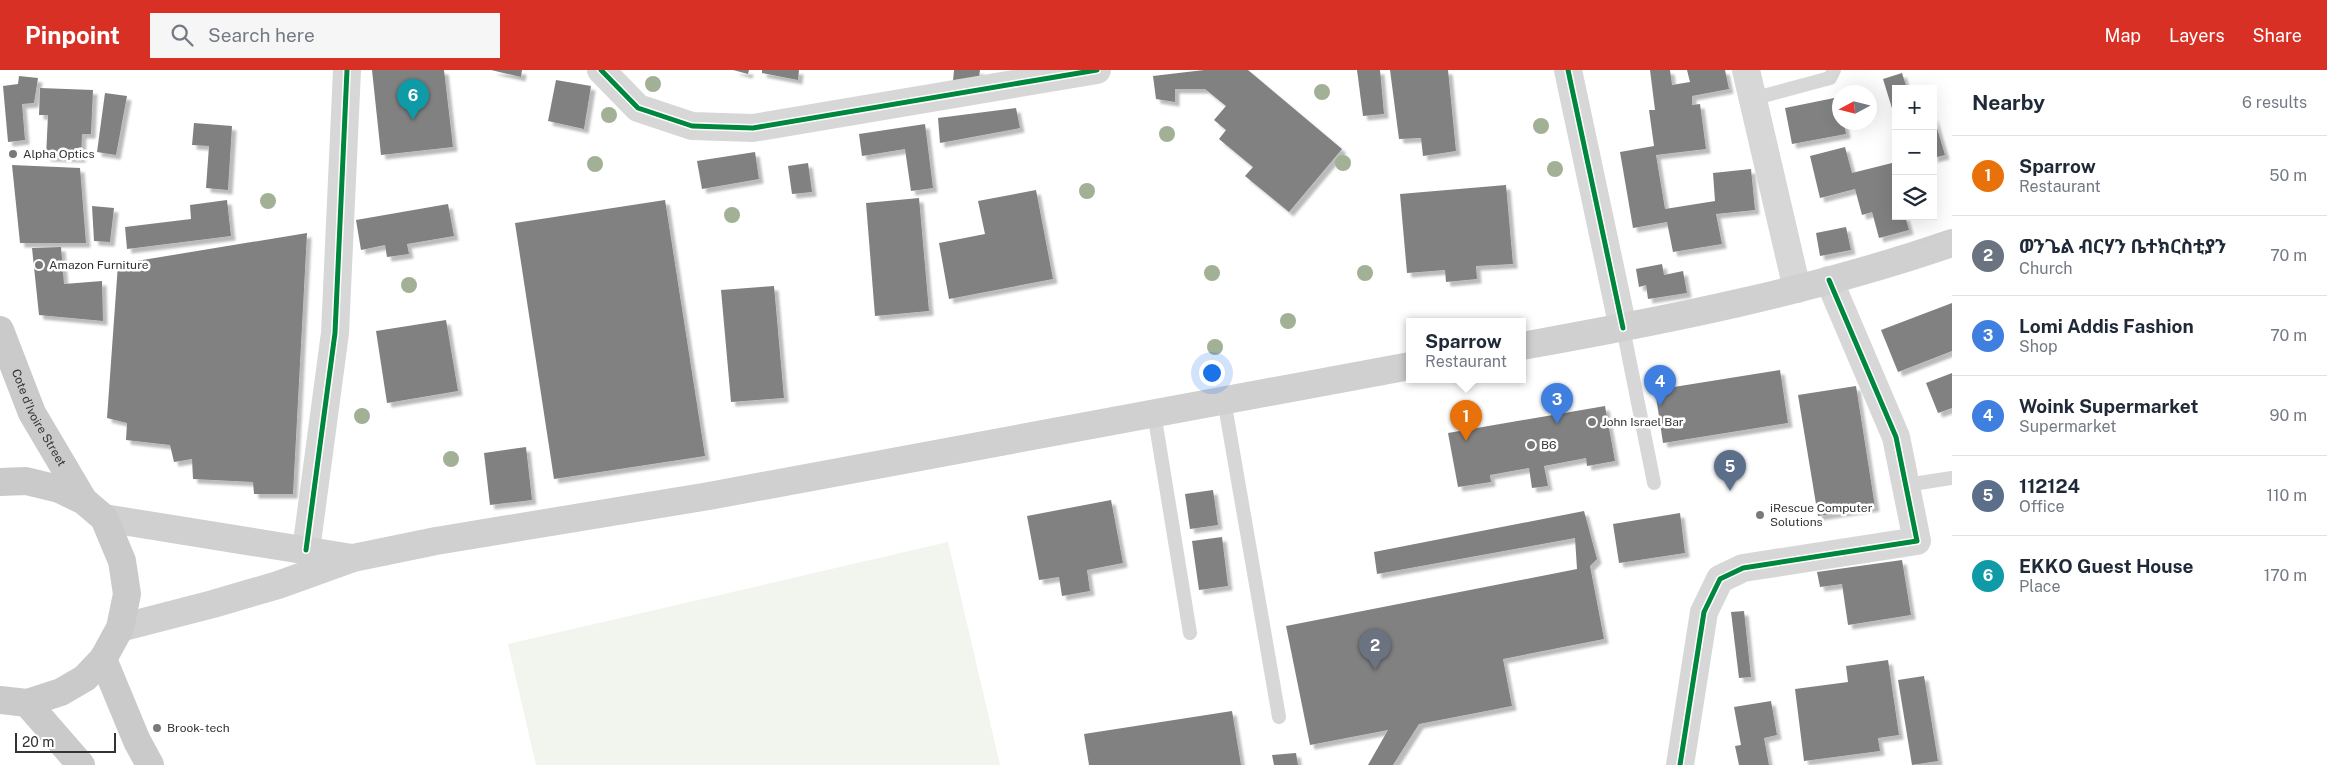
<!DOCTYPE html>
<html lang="en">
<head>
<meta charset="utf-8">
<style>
  body { margin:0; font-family:"Public Sans","Noto Sans Ethiopic",sans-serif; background:#f6f6f7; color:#1f2937 }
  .controls { position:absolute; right:15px; top:15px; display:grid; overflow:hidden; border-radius:0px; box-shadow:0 5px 20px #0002 }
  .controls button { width:45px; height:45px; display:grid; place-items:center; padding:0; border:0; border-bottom:1px solid #e0e1e3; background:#fff; color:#1f2937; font:25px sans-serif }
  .compass { position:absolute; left:1832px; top:15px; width:45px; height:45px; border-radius:50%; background:#fff; box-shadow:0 5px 20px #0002; rotate:263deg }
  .scale { position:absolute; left:15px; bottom:12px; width:101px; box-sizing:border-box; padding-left:5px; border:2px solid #333; border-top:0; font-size:14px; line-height:18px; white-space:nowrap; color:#333; -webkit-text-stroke:4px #fff; paint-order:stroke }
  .you { position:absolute; left:1211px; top:302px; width:18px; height:18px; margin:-12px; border:4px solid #fff; border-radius:50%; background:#1a73e8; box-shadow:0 0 0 8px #1a73e833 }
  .badge { display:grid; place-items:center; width:32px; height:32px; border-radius:50%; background:#d93025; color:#fff; font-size:16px; font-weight:700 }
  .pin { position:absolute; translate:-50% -41px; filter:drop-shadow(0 1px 2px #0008) }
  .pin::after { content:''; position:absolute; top:26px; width:18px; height:15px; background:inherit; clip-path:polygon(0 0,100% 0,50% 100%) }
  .popup { position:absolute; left:1406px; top:248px; width:120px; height:65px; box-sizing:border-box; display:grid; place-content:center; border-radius:0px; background:#fff; filter:drop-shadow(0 1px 4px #0005); font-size:16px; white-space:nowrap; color:#747a83 }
  .popup b { font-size:19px; color:#1f2937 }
  .popup::after { content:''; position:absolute; left:50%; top:100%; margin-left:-10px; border:10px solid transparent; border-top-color:#fff }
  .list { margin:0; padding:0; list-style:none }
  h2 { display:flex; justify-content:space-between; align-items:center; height:65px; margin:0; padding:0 20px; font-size:21px }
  h2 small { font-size:16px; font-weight:400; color:#747a83 }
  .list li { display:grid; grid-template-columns:32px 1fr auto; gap:15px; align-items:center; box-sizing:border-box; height:80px; padding:0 20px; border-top:1px solid #e0e1e3 }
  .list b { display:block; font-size:19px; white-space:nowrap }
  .list p { margin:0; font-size:16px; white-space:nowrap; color:#747a83 }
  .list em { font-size:16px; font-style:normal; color:#747a83 }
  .icon { flex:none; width:28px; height:28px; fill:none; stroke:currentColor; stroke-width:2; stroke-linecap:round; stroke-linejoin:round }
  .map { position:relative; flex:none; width:1952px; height:695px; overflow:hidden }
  header { display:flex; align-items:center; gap:30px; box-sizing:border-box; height:70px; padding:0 25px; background:#d93025; color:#fff }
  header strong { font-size:24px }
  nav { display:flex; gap:28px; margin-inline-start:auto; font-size:18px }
  .search { width:350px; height:45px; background:#f6f6f7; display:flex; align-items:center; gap:12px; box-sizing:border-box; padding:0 18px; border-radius:0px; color:#747a83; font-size:19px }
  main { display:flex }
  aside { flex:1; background:#fff }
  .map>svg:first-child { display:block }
  .green { fill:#f1f5ed }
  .building { fill:#818181; filter:url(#shadow) }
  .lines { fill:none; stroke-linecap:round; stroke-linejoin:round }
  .lane { stroke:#d7d7d7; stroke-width:14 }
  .street { stroke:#d7d7d7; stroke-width:28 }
  .secondary { stroke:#d0d0d0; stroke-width:28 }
  .primary { stroke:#cacaca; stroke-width:28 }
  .cycleway-casing { stroke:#fff; stroke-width:8 }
  .cycleway { stroke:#00873e; stroke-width:5 }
  .tree { fill:#a2b095 }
  .poi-dot { fill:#7a7a7a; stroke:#fff; stroke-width:2 }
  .labels { text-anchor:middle; stroke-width:5; stroke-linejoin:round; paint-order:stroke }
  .poi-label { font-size:12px; fill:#333; stroke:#fff; text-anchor:start }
  .street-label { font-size:12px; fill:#333; stroke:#fff }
</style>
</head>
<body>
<header>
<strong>Pinpoint</strong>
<div class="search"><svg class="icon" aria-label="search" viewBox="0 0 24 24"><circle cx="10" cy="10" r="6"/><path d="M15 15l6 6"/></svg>Search here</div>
<nav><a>Map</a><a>Layers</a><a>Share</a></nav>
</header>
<main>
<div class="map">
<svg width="1952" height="695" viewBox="0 0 1952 695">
  <defs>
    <filter id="shadow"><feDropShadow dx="4.5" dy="4.5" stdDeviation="1" flood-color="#0004"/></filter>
  </defs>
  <rect width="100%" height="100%" fill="#fff"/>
  <path class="green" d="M948,472L1000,695H536L508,574Z"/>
  <g class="building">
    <path d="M372,0H444L453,77L381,85Z"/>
    <path d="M491,0H522L521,7Z"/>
    <path d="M733,0H749L748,4Z"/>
    <path d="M762,0H799L798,10L762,3Z"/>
    <path d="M954,0H980L979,7L953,11Z"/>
    <path d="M1204,0H1248L1342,79L1289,142L1245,106L1253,97L1219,69L1226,60L1214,50L1226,36L1205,19H1175V32L1156,29L1153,6Z"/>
    <path d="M1357,0H1380L1384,44L1363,46Z"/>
    <path d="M1390,0H1448L1456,81L1423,86L1421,68L1399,69Z"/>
    <path d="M1650,0H1670L1672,15L1690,12L1687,0H1725L1729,19L1692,26V35L1700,34L1706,79L1656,85L1665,139L1715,131L1713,103L1751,99L1755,140L1716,144L1722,174L1673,182L1667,152L1633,158L1620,82L1654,76L1649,40H1655Z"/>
    <path d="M1902,3L1907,19H1896L1895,48L1883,9Z"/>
    <path d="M19,6L38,8L34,33L22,34L25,70L8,72L3,16L18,14Z"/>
    <path d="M556,10L591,16L584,59L548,51Z"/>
    <path d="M40,18L93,20L91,64H82L81,88L46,87L48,45H39Z"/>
    <path d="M105,23L127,26L116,85L97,82Z"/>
    <path d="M1839,27L1840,52H1844L1846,64L1792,74L1785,38Z"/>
    <path d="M1016,38L1020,58L940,73L938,48Z"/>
    <path d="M1933,45L1945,85L1933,88Z"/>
    <path d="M194,53L232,56L228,120L206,118L209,76L192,75Z"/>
    <path d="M925,54L933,118L911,121L905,79L862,86L859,64Z"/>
    <path d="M1845,77L1852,103L1896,92V146H1905L1909,160L1879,168L1872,142L1862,145L1855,119L1820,128L1810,86Z"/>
    <path d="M755,82L759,109L702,119L697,91Z"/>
    <path d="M808,93L812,122L792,124L788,96Z"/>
    <path d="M12,95L80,98L86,173H20Z"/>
    <path d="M1506,115L1513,194L1476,196L1477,209L1446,212L1445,200L1407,203L1400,124Z"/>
    <path d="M1036,120L1053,209L949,229L939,173L985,164L978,131Z"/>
    <path d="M919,128L929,241L875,246L866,133Z"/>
    <path d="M227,130L231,166L127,179L125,157L191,149L190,135Z"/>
    <path d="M665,130L705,386L554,409L515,153Z"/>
    <path d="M448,134L454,166L407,174L409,184L387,187L385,175L361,180L356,150Z"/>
    <path d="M92,136L114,138L110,172L94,171Z"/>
    <path d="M1846,157L1851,180L1820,186L1816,163Z"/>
    <path d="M307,163L293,424H254L253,412L193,409L192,389L174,392L170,375L126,370L127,353L107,348L118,194Z"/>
    <path d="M61,177L64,214L102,211L103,251L39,245L32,178Z"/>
    <path d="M1662,194L1664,205L1683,201L1687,223L1648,229L1646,215L1639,217L1636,199Z"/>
    <path d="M774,216L784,328L731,332L721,220Z"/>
    <path d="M1952,233V281L1898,302L1881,260Z"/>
    <path d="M446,250L458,321L387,333L376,261Z"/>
    <path d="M1780,300L1788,353L1663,373L1655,320Z"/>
    <path d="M1952,303V338L1938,343L1926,313Z"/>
    <path d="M1856,316L1875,437L1818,446L1798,325Z"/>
    <path d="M1605,336L1615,391L1587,396L1586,388L1544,396L1548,416L1532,418L1529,398L1490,405L1491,412L1458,417L1448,363Z"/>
    <path d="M526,377L532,430L490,435L484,383Z"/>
    <path d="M1213,420L1218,455L1190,459L1185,424Z"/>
    <path d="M1111,430L1123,493L1087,500L1090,521L1062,526L1059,507L1039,510L1027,446Z"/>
    <path d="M1584,441L1597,489L1590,496L1604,569L1503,589L1512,636L1419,654L1393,695H1368L1388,660L1310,675L1286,556L1577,499L1575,468L1377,504L1374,482Z"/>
    <path d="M1680,443L1685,483L1619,493L1613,454Z"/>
    <path d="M1222,467L1228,516L1199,520L1192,471Z"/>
    <path d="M1902,490L1911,545L1848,555L1842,514L1820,517L1817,502Z"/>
    <path d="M1744,541L1751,607L1739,608L1731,542Z"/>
    <path d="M1888,590L1899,665L1878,668L1880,681L1804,691L1795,619L1848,612L1846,596Z"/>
    <path d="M1924,606L1938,691L1912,695L1898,610Z"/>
    <path d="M1771,631L1777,665L1764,668L1769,695H1739L1735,676L1741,675L1734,637Z"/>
    <path d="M1232,641L1241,695H1089L1084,664Z"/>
    <path d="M1296,683L1298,695H1274L1272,685Z"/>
  </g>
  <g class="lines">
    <g class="lane">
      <path d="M1752,29L1830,8L1834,0"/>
      <path d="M1623,258L1654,413"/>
      <path d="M1224,330L1279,647"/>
      <path d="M1154,343L1190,563"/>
      <path d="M1906,415L1952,408"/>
    </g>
    <g class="street">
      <path d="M601,0L638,38L692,56L753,58L1097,0"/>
      <path d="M1568,0L1623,258"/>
      <path d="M1746,0L1797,219"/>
      <path d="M306,480L335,263L347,0"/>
      <path d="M1680,695L1704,542L1720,509L1743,498L1917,471L1896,367L1829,210"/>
    </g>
    <g class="secondary">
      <path d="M1522,276C1667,250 1813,221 1952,173"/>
      <path d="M104,448L352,488"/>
      <path d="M120,558L213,534L278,515L353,488L436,471L709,426L1410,296"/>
    </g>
    <g class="primary">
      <path id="s1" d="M0,260L32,343L84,431"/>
      <path d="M0,412L26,411L59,419L84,431L104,448L122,491L127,524L120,558L103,589L85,608L61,622L27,633L0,630"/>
      <path d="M103,589L137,671L150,695"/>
      <path d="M27,633L81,695"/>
    </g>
    <g class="cycleway-casing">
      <g id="cycleway">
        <path d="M601,0L638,38L692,56L753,58L1097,0"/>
        <path d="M1568,0L1623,258"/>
        <path d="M306,480L335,263L347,0"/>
        <path d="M1680,695L1704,542L1720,509L1743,498L1917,471L1896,367L1829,210"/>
      </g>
    </g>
    <use href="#cycleway" class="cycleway"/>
  </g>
  <g class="tree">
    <circle cx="653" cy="14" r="8"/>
    <circle cx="1322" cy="22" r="8"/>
    <circle cx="609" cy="45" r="8"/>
    <circle cx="1541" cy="56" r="8"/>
    <circle cx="1167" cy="64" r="8"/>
    <circle cx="1343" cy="93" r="8"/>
    <circle cx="595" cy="94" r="8"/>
    <circle cx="1555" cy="99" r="8"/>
    <circle cx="1087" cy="121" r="8"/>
    <circle cx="268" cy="131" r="8"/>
    <circle cx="732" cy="145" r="8"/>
    <circle cx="1212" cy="203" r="8"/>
    <circle cx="1365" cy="203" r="8"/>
    <circle cx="409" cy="215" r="8"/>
    <circle cx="1288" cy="251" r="8"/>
    <circle cx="1215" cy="277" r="8"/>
    <circle cx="362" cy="346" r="8"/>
    <circle cx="451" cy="389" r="8"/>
  </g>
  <g class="poi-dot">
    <circle cx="13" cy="84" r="5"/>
    <circle cx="39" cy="195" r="5"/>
    <circle cx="1592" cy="352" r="5"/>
    <circle cx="1531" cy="375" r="5"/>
    <circle cx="1760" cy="445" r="5"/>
    <circle cx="157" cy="658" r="5"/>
  </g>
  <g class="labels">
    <g class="poi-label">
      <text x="23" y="88">Alpha Optics</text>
      <text x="49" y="199">Amazon Furniture</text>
      <text x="1602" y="356">John Israel Bar</text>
      <text x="1541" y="379">B6</text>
      <text x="1770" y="442">iRescue Computer<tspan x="1770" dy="14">Solutions</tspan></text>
      <text x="167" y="662">Brook- tech</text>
    </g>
    <g class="street-label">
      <text dy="4" stroke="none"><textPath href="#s1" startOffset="96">Cote d'Ivoire Street</textPath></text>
    </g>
  </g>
</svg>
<div class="controls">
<button>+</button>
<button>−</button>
<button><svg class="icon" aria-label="layers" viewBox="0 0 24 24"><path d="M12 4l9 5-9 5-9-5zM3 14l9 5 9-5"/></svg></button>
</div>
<svg class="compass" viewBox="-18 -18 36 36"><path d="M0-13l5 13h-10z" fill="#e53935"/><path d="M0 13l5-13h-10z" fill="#747a83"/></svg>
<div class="scale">20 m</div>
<div class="you"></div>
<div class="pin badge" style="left:1466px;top:371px;background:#e8710a">1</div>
<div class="popup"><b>Sparrow</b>Restaurant</div>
<div class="pin badge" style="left:1375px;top:600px;background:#6b7280">2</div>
<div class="pin badge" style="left:1557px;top:354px;background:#3f7fe0">3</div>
<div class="pin badge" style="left:1660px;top:336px;background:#3f7fe0">4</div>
<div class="pin badge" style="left:1730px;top:421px;background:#5c6f8a">5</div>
<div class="pin badge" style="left:413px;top:50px;background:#0f9aa8">6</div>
</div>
<aside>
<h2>Nearby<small>6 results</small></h2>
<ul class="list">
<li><span class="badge" style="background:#e8710a">1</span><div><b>Sparrow</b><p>Restaurant</p></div><em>50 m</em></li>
<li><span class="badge" style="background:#6b7280">2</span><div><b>ወንጌል ብርሃን ቤተክርስቲያን</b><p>Church</p></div><em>70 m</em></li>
<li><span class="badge" style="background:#3f7fe0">3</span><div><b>Lomi Addis Fashion</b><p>Shop</p></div><em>70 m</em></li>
<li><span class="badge" style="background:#3f7fe0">4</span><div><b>Woink Supermarket</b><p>Supermarket</p></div><em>90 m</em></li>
<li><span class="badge" style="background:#5c6f8a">5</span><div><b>112124</b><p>Office</p></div><em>110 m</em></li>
<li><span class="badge" style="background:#0f9aa8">6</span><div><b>EKKO Guest House</b><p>Place</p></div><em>170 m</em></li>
</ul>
</aside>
</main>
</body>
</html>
